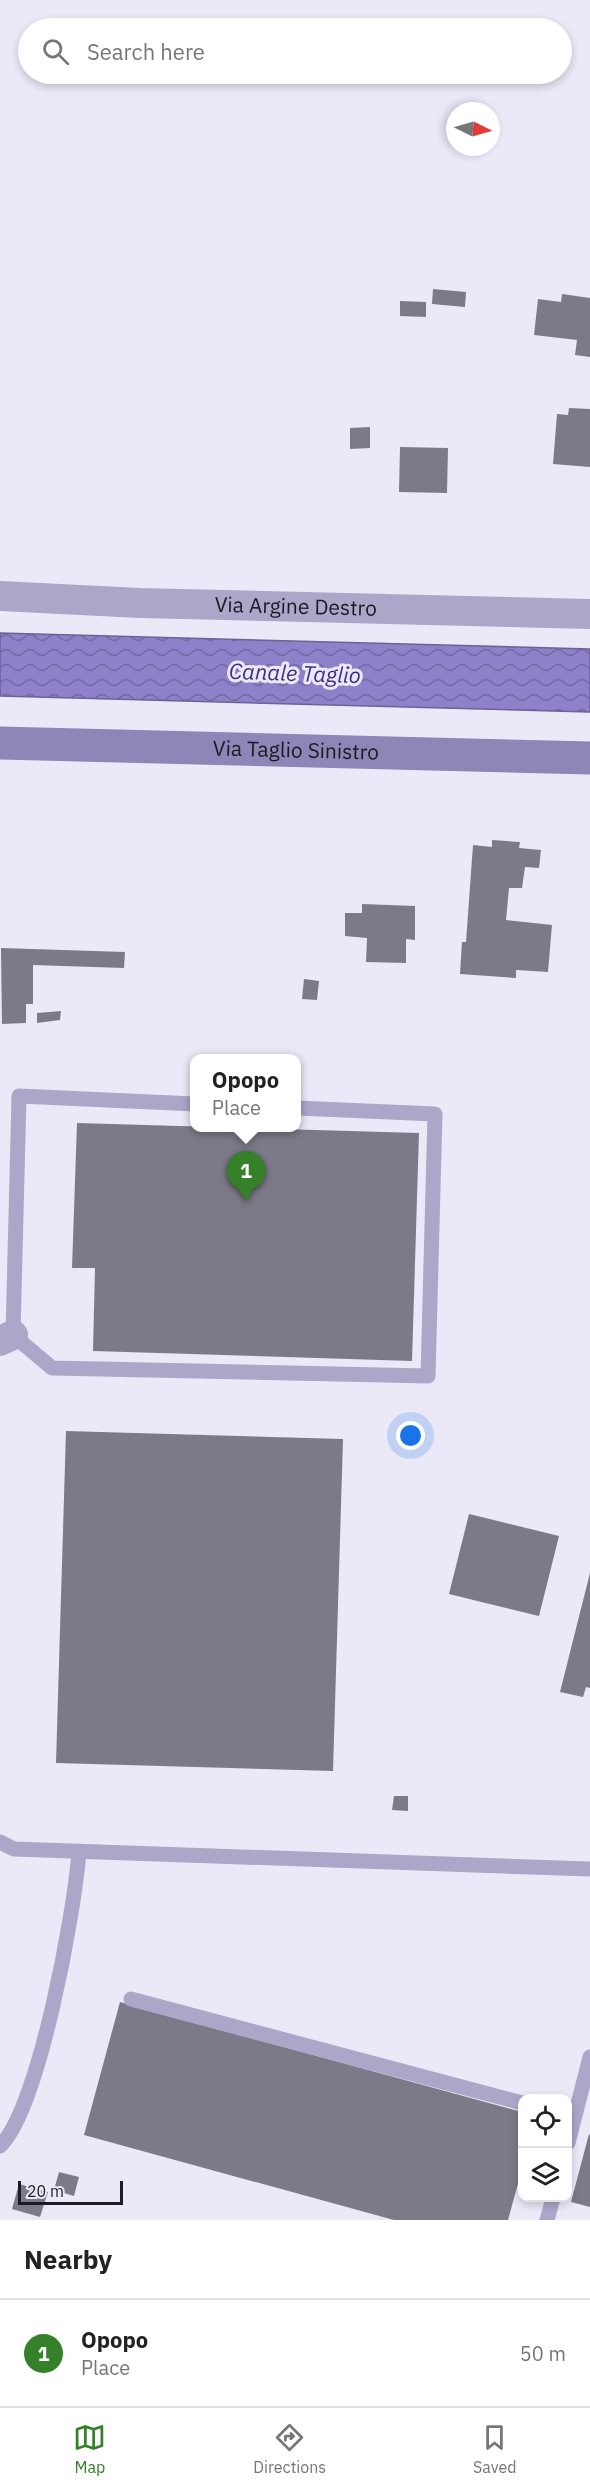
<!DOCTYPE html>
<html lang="en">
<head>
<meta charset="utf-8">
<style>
  body { margin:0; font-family:"IBM Plex Sans",sans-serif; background:#f2f2f2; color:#222 }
  .controls { position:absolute; right:18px; bottom:18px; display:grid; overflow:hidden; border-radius:12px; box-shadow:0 3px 9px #0003 }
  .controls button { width:54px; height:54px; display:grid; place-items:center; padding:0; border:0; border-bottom:2px solid #e0e0e0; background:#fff; color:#222; font:30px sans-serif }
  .compass { position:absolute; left:446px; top:102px; width:54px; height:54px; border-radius:50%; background:#fff; box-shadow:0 3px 9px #0003; rotate:95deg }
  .scale { position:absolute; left:18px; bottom:15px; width:105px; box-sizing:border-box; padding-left:6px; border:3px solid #1c1b21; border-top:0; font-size:16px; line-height:21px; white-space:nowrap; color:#1c1b21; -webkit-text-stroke:4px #ebe9f8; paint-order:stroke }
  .you { position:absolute; left:411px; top:1436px; width:21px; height:21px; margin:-15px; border:4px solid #fff; border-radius:50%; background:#1a73e8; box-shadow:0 0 0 9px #1a73e833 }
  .badge { display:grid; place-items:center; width:39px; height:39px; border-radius:50%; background:#348129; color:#fff; font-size:20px; font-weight:700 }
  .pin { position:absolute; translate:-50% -50px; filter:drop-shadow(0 2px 3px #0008) }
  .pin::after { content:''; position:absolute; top:32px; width:21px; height:18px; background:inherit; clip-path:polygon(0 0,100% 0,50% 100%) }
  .popup { position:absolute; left:190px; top:1054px; width:111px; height:78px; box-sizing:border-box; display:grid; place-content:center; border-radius:12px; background:#fff; filter:drop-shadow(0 2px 4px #0005); font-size:20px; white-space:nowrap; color:#767676 }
  .popup b { font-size:22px; color:#222 }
  .popup::after { content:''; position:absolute; left:50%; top:100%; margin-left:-12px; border:12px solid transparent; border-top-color:#fff }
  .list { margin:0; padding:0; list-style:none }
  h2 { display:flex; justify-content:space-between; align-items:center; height:78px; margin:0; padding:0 24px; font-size:26px }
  h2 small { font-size:20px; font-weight:400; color:#767676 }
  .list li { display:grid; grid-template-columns:39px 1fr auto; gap:18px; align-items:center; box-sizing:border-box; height:108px; padding:0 24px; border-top:2px solid #e0e0e0 }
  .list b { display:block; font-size:22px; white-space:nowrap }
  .list p { margin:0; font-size:20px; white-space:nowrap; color:#767676 }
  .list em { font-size:20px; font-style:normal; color:#767676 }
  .icon { flex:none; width:33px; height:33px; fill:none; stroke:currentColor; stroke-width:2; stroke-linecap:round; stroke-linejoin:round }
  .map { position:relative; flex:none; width:590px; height:2220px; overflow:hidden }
  .search { position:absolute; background:#fff; box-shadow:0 3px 9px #0003; left:18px; right:18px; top:18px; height:66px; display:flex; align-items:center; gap:15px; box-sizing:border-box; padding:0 21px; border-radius:33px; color:#767676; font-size:22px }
  .sheet { height:186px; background:#fff }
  nav { display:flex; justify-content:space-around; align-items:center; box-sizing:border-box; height:84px; border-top:2px solid #e0e0e0; background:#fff; font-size:16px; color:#767676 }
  nav a { display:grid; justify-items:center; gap:3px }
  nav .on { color:#348129 }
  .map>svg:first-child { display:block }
  .water { fill:url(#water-waves); stroke:#6c6297; stroke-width:1.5 }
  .building { fill:#7c7a88 }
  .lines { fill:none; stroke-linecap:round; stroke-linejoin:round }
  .service { stroke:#aba7c9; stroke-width:15 }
  .minor { stroke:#aba7c9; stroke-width:30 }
  .secondary { stroke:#8d86b6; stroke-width:33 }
  .labels { text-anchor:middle; stroke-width:6; stroke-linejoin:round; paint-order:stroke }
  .street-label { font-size:21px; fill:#1c1b21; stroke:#ebe9f8 }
  .water-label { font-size:22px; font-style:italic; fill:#442c81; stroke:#ebe9f8 }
</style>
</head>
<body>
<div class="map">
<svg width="590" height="2220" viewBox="0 0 590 2220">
  <defs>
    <pattern id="water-waves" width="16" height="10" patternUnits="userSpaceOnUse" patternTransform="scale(1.5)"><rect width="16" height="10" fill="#8e81c9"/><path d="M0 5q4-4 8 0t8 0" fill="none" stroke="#7369a3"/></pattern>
  </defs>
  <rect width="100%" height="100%" fill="#ebe9f8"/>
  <path class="water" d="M0,633L590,649V712L0,696Z"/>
  <g class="building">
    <path d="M433,289L466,292L465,307L432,304Z"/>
    <path d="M562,294L590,298V357L575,355L577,340L534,335L538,299L561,302Z"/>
    <path d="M400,301L426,302V317L400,316Z"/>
    <path d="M569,408L590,409V467L553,464L557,414L568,415Z"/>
    <path d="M370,427V448L350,449V428Z"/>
    <path d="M400,447L448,448L447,493L399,492Z"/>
    <path d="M492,840L520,842L519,848L541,850L539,868L525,867L522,888H509L506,920L552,925L548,972L516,970V978L460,974L462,942H466L473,845L492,847Z"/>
    <path d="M362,904L415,906V940L406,939V963L366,962L367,938L345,936V913H362Z"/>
    <path d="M1,948L125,952L124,968L33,965V1004H26V1023L2,1024Z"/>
    <path d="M304,979L319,981L317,1000L302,999Z"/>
    <path d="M61,1011L60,1020L37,1023V1013Z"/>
    <path d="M77,1123L419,1133L412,1361L93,1351L95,1268H72Z"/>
    <path d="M66,1431L343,1439L333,1771L56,1763Z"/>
    <path d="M469,1514L559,1536L539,1616L449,1594Z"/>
    <path d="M590,1573V1688L586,1687L583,1697L560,1692Z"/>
    <path d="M394,1796H408V1811L392,1810Z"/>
    <path d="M120,2002L522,2112V2169L508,2220H394L84,2135Z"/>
    <path d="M589,2134L590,2135V2207L571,2202Z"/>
    <path d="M59,2172L79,2177L74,2196L54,2190Z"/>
    <path d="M19,2184L48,2192L40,2217L12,2209Z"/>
  </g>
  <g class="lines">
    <g class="service">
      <path d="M195,1104L19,1096L13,1335L52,1368L428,1376L435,1114L297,1108"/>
      <path d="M0,1842L14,1849L590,1869"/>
      <path d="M131,1999L522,2103"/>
      <path d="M568,2143L590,2057"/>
      <path d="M0,2146C39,2109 75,1910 79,1851"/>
      <path d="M547,2220L553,2198"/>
    </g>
    <g class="minor">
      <path id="s1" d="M0,596L140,603L590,614"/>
      <path d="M0,1341L13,1335"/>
    </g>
    <path class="secondary" id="s2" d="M0,743L590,758"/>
  </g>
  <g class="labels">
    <g class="street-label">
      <text dy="7" stroke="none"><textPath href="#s1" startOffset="296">Via Argine Destro</textPath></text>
      <text dy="7" stroke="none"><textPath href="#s2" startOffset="296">Via Taglio Sinistro</textPath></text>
    </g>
    <g class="water-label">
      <text transform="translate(295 673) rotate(2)" y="8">Canale Taglio</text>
    </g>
  </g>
</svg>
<div class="controls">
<button><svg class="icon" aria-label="locate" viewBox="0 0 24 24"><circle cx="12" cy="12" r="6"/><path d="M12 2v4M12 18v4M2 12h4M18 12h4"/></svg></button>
<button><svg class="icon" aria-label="layers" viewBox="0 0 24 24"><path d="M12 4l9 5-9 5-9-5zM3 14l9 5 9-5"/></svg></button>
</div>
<svg class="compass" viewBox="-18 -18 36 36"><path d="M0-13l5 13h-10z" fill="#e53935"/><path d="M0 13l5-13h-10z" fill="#767676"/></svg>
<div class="scale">20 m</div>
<div class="you"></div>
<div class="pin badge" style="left:246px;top:1201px">1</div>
<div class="popup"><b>Opopo</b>Place</div>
<div class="search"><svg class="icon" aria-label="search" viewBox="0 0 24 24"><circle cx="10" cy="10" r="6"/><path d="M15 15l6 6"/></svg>Search here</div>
</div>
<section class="sheet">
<h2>Nearby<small></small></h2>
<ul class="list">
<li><span class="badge">1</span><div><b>Opopo</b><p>Place</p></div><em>50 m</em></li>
</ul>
</section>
<nav>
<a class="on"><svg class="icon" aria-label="map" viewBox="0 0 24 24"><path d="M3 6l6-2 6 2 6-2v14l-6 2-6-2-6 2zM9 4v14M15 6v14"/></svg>Map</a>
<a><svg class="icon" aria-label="directions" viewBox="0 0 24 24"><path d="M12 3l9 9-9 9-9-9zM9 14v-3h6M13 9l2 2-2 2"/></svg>Directions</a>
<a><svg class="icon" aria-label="saved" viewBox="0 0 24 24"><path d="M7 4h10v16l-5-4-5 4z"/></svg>Saved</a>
</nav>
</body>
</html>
